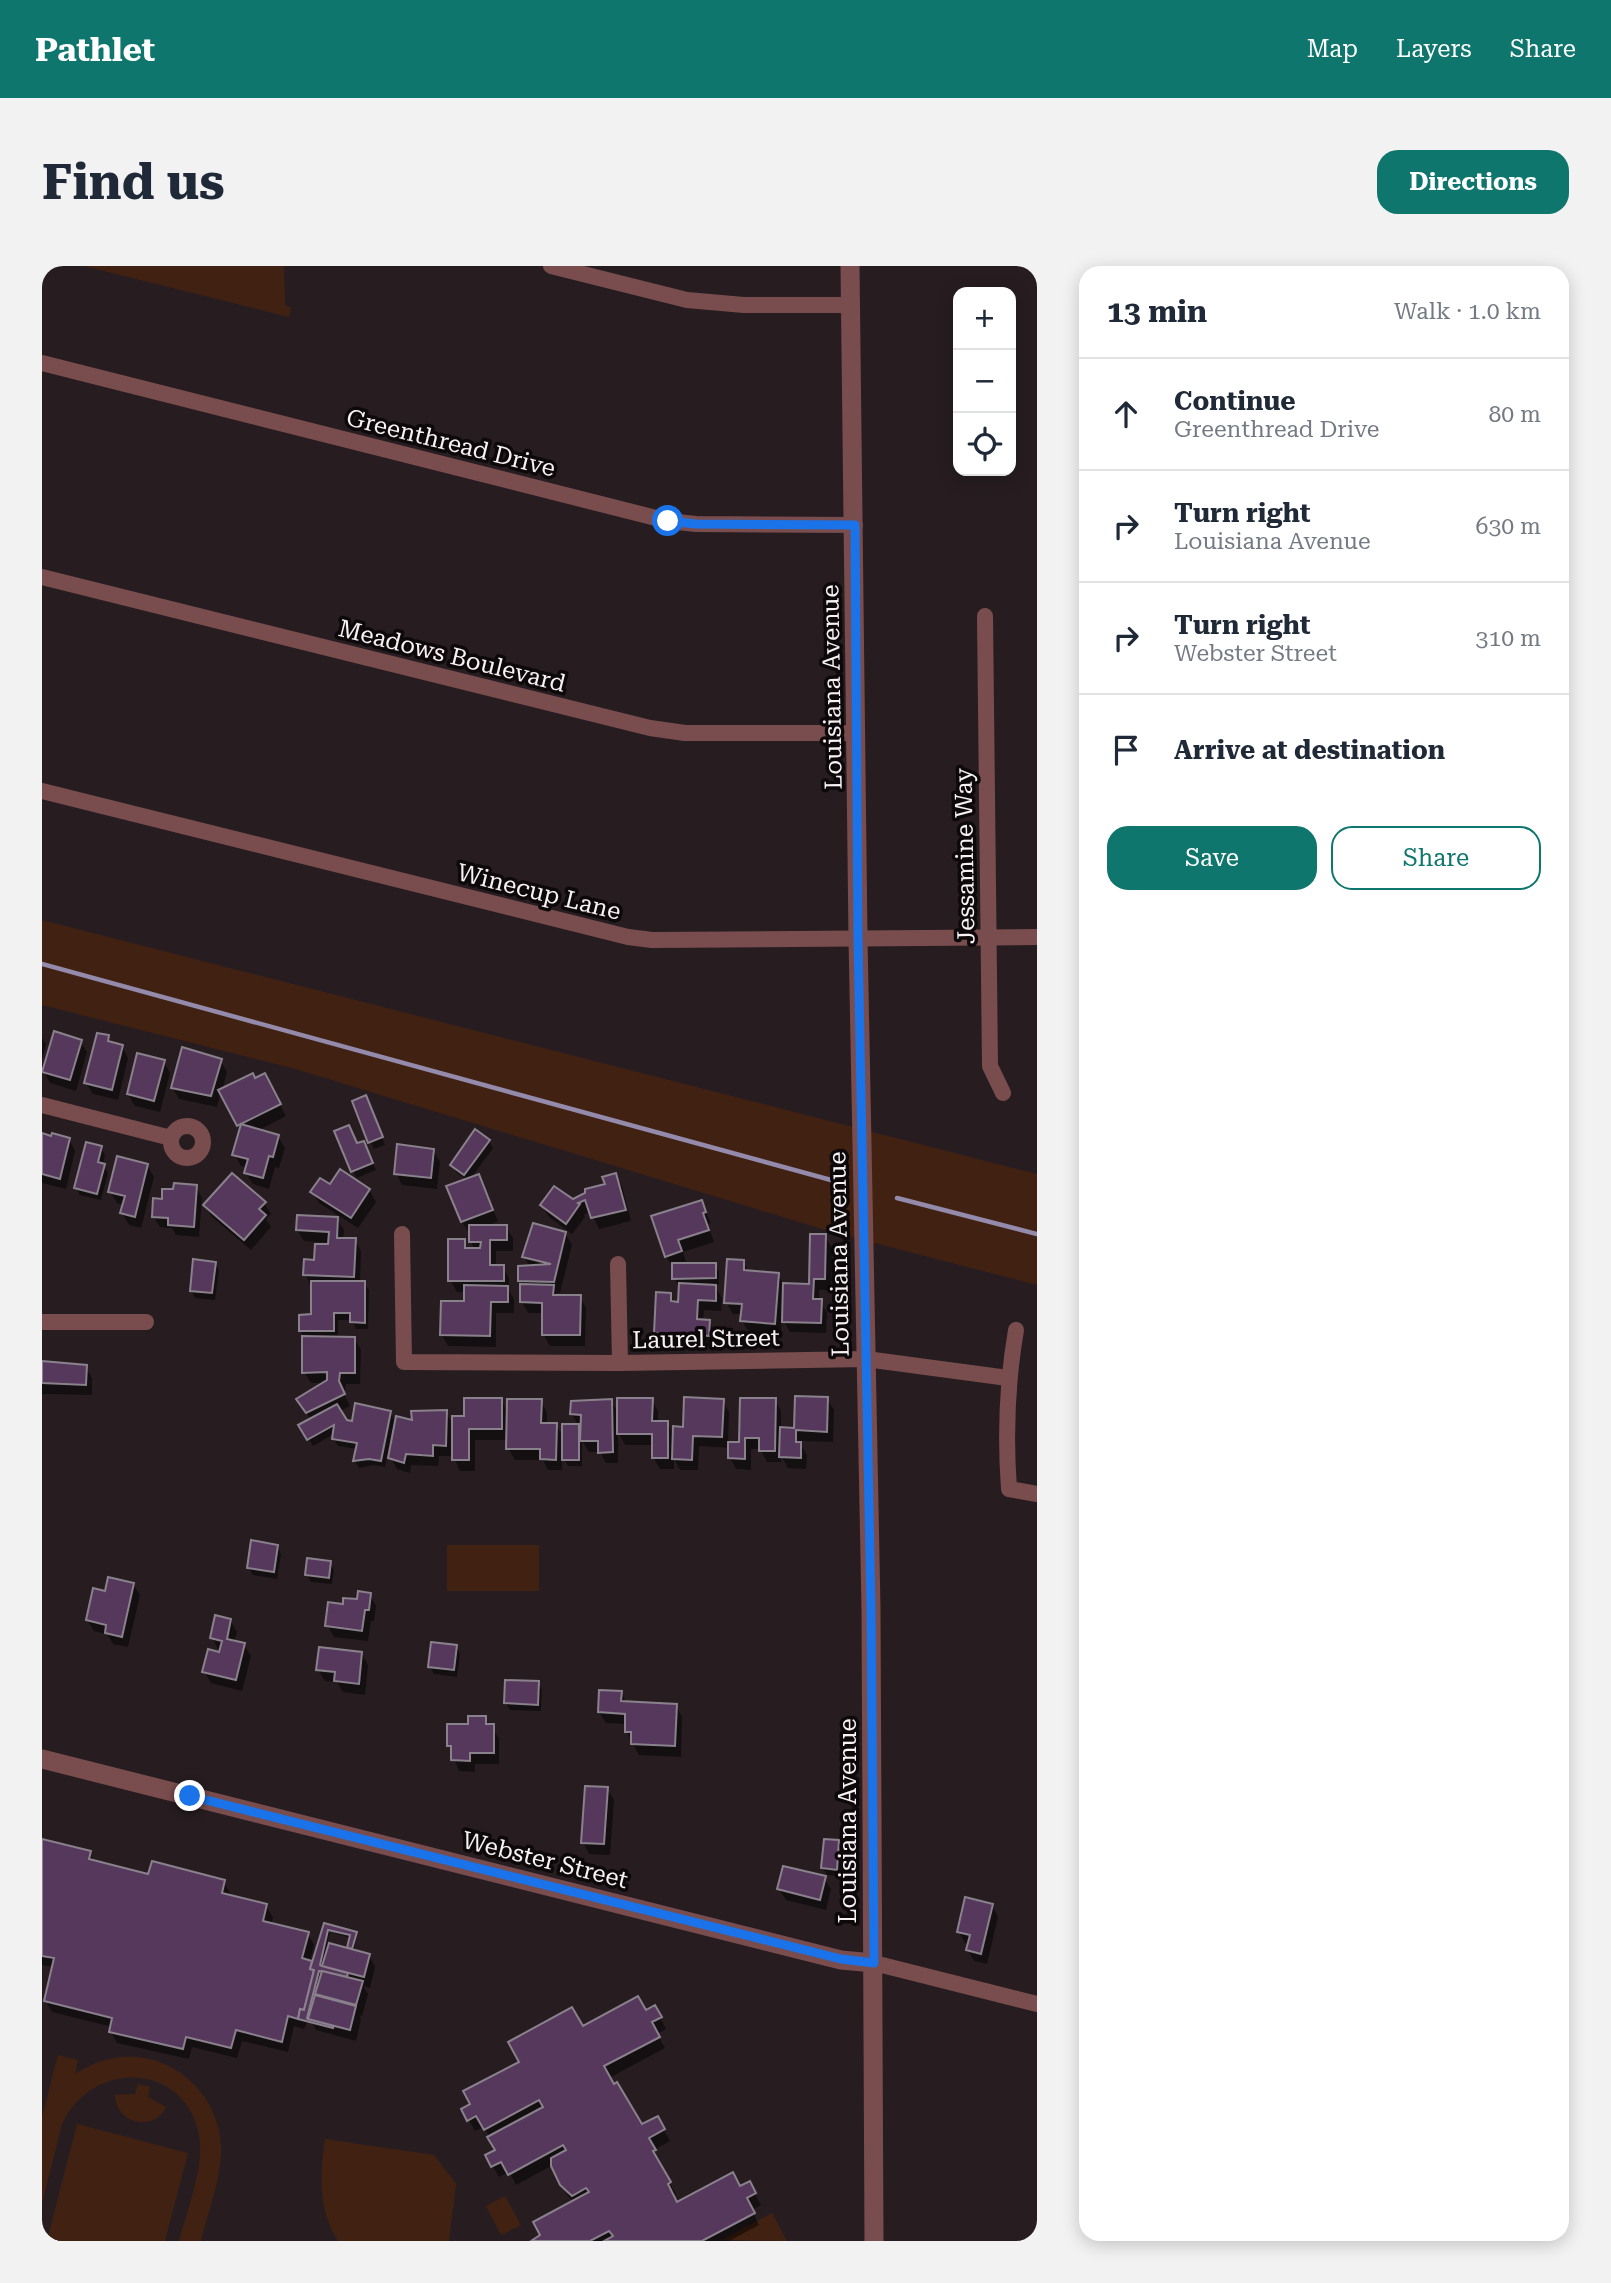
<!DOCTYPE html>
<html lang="en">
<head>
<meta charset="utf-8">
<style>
  body { margin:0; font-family:"Roboto Serif",serif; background:#f2f2f3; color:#1f2937 }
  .controls { position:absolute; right:21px; top:21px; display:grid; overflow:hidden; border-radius:14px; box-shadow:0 4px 18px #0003 }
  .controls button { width:63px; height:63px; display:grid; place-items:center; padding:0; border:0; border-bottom:2px solid #e0e1e3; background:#fff; color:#1f2937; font:35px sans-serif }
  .stop { position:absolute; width:21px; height:21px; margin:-16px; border:5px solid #1a73e8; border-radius:50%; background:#fff }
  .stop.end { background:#1a73e8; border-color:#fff; box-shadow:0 2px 7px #0008 }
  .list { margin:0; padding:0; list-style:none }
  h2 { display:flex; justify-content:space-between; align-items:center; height:91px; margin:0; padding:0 28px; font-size:30px }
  h2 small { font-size:23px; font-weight:400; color:#747a83 }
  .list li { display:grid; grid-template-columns:46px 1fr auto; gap:21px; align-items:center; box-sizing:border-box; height:112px; padding:0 28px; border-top:2px solid #e0e1e3 }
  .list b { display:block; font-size:26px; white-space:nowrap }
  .list p { margin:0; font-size:23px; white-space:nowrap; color:#747a83 }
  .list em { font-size:23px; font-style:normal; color:#747a83 }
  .actions { display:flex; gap:14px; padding:21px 28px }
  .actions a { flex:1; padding:16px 0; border:2px solid #0f766e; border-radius:21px; text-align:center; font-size:24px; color:#0f766e }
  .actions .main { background:#0f766e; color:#fff }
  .icon { flex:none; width:38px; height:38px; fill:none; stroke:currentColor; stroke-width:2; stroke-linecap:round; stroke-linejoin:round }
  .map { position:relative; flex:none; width:995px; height:1975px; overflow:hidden; border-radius:21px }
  header { display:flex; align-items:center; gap:42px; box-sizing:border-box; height:98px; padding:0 35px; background:#0f766e; color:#fff }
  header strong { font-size:33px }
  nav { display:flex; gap:38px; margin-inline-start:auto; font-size:24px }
  .intro { display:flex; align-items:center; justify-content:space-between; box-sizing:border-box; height:168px; padding:0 42px }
  h1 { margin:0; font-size:49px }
  .button { padding:18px 32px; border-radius:21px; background:#0f766e; color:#fff; font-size:24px; font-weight:700 }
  main { display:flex; gap:42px; padding:0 42px }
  aside { flex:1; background:#fff; border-radius:21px; box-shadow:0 4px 18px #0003 }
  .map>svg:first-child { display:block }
  .green { fill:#412212 }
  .shadow { fill:#0007; fill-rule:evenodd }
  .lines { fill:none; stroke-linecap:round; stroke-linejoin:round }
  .stream { stroke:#938aac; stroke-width:4.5 }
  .building { fill:#57385d; stroke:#89818b; stroke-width:2 }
  .minor { stroke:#794d4e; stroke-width:16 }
  .tertiary { stroke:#794d4e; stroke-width:19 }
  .route { stroke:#1a73e8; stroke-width:9 }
  .labels { text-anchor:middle; stroke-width:7; stroke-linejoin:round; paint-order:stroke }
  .street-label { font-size:24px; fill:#f9f2f5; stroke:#0d090b }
</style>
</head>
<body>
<header>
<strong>Pathlet</strong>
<nav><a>Map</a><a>Layers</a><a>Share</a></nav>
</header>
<div class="intro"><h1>Find us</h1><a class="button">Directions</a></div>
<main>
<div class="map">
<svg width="995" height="1975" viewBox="0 0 995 1975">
  <rect width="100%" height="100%" fill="#271d21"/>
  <g class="green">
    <path d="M42,0H242L243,39L249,41L247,51Z"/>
    <path d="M0,654L995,908V1019L790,966L250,802L0,739Z"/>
    <rect x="405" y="1279" width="92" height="46"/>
    <path d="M16,1789L36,1794L33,1808C46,1800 58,1794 73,1792C127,1783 177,1826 179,1880C180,1911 166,1945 159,1975H137C145,1944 163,1900 157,1869C143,1796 50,1793 20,1858L0,1937V1851Z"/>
    <path d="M96,1818L108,1821L106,1831L124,1841C112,1867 73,1857 73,1829L93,1828Z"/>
    <path d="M35,1858L146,1887L123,1975H5Z"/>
    <path d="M283,1873L392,1889L414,1918L407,1975H296C276,1945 278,1907 283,1873Z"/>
    <path d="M463,1930L479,1959L459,1969L444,1940Z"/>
    <path d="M730,1947L745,1975L679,1974Z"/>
  </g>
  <g class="shadow">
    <path d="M66,771L70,778L80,780L86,792L76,834L51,828L44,817Z"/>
    <path d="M0,772L4,778L0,793Z"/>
    <path d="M38,775L45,786L34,825L8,817L2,806Z"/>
    <path d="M178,794L185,806L180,825L222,809L244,850L215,865L236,871L243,882L237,902L233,901L227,923L211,918L204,907L205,901L199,900L192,888L199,864L179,826L175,841L137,833L130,821Z"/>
    <path d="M122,796L128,807L118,846L93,840L86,828Z"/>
    <path d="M312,836L327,839L343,879L332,883Z"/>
    <path d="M0,869L27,873L33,885L24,923L0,917Z"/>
    <path d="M447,875L451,882L429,912L436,910L456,955L443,961H464L471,972V985H454V1001H461L467,1012V1025L472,1033V1047H454V1081L406,1080L400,1069L423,1037L424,1026H415L408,1014L422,975L427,984H433L429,976V966L427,967L420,956L406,921L425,914L414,906L410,899Z"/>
    <path d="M315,879L325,884L334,904L315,912L311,905Z"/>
    <path d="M59,882L63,889L61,898L66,907L59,934L38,929L34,922Z"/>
    <path d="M391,884L398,896L395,923L360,919L354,907Z"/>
    <path d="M105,899L112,911L99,962L87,959L80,947L82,939L75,937L68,926Z"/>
    <path d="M298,906L327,924L334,936L316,962L277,937L271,926L288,921Z"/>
    <path d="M574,909L580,920L589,955L557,963L548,945L542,949L543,951L530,968L507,951L500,940L531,936L565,919Z"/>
    <path d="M154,920L160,932L157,971L134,969L130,962L118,961L111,950L121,934Z"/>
    <path d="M659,936L669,957L666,958L672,976L641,986L645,999H673L677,1006V1019H672L680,1032L679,1045L662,1044L661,1055L667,1056L674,1067L673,1081L620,1078L614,1066L628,1028L634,1038H638L639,1019H636L632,1012V1003L624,990Z"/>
    <path d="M222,937L229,948L224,953L229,961L209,984L170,951L163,940Z"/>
    <path d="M295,953L302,964L301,974H313L319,985L318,1017H322L327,1024L326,1063H314L310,1054H296V1072H312L319,1084L318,1118H304L302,1128L308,1140L298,1145L304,1156L312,1157L348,1147L354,1157L372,1156L404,1146L411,1159L459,1134L467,1148L499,1135L505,1147V1158L514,1159L522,1172L536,1159L530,1148L569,1135L577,1148L610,1134L616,1145V1157H625L633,1170L681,1135L687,1146L686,1178H699L700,1133L733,1134L739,1145V1163L754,1164L785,1133L792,1144L791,1176L760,1175V1181L765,1189L764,1203L746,1202L739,1190V1196H725L718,1183H709V1204L694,1203L688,1192V1182L657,1180L656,1204H638L632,1193V1203H618L611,1191V1179H583L576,1166V1197H564L558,1186H547L540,1175V1200H526L520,1190V1204H506L501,1194H473L466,1182V1174H433V1205H418L411,1190H397L396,1200L369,1199L368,1207L355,1203L346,1187L343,1201L332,1199L317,1202L313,1195L315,1183L296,1180L291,1172L292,1168L271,1180L259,1160L269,1154L263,1144L283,1117H269L262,1106V1070L258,1065L270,1050L269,1020L263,1008L288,980V977L262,975L255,964Z"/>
    <path d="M523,967L530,979L518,1027H514L516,1031H538L544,1042L543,1080H508L501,1068L502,1047H486L480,1036V1018L478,1014L488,1001L482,991Z"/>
    <path d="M783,970L790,982L789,1024H777V1035L785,1046L784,1067L748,1066L740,1052L739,1068L707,1066L700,1055L701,1048H691L684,1036L701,996L707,1006L736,1008L742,1019L769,1020Z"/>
    <path d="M173,997L177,1004L173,1034L153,1032L149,1024Z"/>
    <path d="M0,1096L44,1101L50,1112V1129L0,1128Z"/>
    <path d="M235,1280L239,1288L235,1313L211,1309L206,1301Z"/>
    <path d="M288,1297L292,1304L290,1318L269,1316L265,1309Z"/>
    <path d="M91,1318L98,1329L86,1381L71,1378L65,1368L52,1365L45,1354L65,1327Z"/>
    <path d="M328,1329L334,1340L332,1355H329L326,1375L292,1371L285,1359L302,1340Z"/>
    <path d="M188,1354L195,1366L192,1376L202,1379L209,1390L200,1425L169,1417L162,1405L179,1388L180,1384L176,1383L170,1371Z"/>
    <path d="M414,1380L418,1388L415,1411L392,1408L388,1401Z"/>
    <path d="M319,1387L326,1399L323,1429L301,1426L295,1416L283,1415L276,1404Z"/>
    <path d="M496,1417L500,1424L499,1445L468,1444L464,1437Z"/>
    <path d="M579,1426L585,1437L634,1440L640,1451L639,1491L597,1489L584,1465L585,1458L564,1457L557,1446Z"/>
    <path d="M443,1452L457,1472V1498H433V1506L417,1505L407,1480L428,1460Z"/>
    <path d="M565,1523L572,1534L568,1589L547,1588L541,1576Z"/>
    <path d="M0,1575L47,1587L53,1597L107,1610L182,1616L188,1627L187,1630L224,1640L231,1651L229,1659L266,1668L272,1679L268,1696L271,1700L284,1659L314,1667L315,1670L312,1685L327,1689L333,1701L328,1722L321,1720L326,1728L320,1750L317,1749L319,1753L314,1775L274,1764L269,1754H266L262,1763L252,1760L246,1786L200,1775L195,1792L150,1781L147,1793L75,1777L69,1766L70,1761L10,1746L4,1735L12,1701L0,1699ZM288,1666L309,1672L306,1684L285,1678Z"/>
    <path d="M796,1576L800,1583L798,1610L785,1609L781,1602Z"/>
    <path d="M782,1612L789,1623L784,1644L744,1634L737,1623Z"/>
    <path d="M950,1639L956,1651L945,1698L932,1695L926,1684L927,1678L923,1677L916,1665Z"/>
    <path d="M613,1742L624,1763L615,1768L623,1782L567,1812L600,1860L615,1852L628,1875L612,1884L619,1896L616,1897L634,1928L631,1930L635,1938L698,1922L707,1917L719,1939L710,1944L717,1959L687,1975H491L501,1970L532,1936L526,1930L511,1899L474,1919L467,1906L457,1911L445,1890L455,1885L448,1871L442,1861L433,1865L421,1844L540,1762L603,1746Z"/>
  </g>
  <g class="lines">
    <g class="stream">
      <path d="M0,698L789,914"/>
      <path d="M855,932L995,968"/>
    </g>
  </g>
  <g class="building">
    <path d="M12,765L40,774L28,814L0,806Z"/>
    <path d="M55,767L67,769L66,775L81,779L70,824L42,817Z"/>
    <path d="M140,781L180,793L169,830L129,822Z"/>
    <path d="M95,787L123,794L112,835L85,828Z"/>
    <path d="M211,807L213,812L223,807L239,838L195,860L176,824Z"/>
    <path d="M324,829L341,871L326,877L310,835Z"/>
    <path d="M199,858L237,869L231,891L227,890L221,912L202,907L206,893L190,889Z"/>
    <path d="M307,859L315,877L322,875L331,897L309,906L292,865Z"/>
    <path d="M433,863L448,874L422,909L408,899Z"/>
    <path d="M0,867L9,870L10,867L28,872L18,913L0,908Z"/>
    <path d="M44,876L60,880L56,896L63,898L55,928L32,922Z"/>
    <path d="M355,878L392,883L389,912L352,908Z"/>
    <path d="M75,890L106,898L93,951L78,947L83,930L66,926Z"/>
    <path d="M298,903L328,923L309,952L268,926L278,912L288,918Z"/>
    <path d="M190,907L224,936L217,943L224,949L202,974L161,939Z"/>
    <path d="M574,907L584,944L549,952L543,934L536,937L538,938L524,958L498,939L512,920L531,933L543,927V923L563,918L560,911Z"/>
    <path d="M437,908L451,944L419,956L404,920Z"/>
    <path d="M132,917L155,919L152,961L126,959V952L110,951L111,932L120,933V923H131Z"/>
    <path d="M660,934L664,946L661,947L667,964L636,974L640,985L623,991L609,950Z"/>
    <path d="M255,949L296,951L295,972H314L312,1011L261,1009L262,993L272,994L273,978H286L287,966L254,964Z"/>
    <path d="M491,957L524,966L512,1016L476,1015V1000L509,998L480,991Z"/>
    <path d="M427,959H465V974H448V999H462V1015H406V973H423V982H438L439,976H427Z"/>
    <path d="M768,968H784L783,1013H772L771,1033H780L779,1057L740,1056L741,1017L767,1018Z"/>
    <path d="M151,993L174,996L170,1027L148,1025Z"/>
    <path d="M685,993L702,994V1004L737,1007L733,1058L698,1055L700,1038L682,1037Z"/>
    <path d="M630,997H674V1012L630,1013Z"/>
    <path d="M269,1015H323V1057L308,1056V1047H292V1065H257V1049L269,1048Z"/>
    <path d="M637,1017L674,1019V1035L656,1034L655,1053L668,1054L667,1070L612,1067L614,1026L629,1027V1035L636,1036Z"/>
    <path d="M478,1018L512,1019L511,1029H539L538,1069H500V1037L478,1036Z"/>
    <path d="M422,1019L466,1020V1036H449L448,1070L398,1069L399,1035H422Z"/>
    <path d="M260,1070L313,1071V1107H298L297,1115L303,1128L264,1147L254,1133L285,1114V1106L260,1107Z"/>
    <path d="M0,1095L45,1099L44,1119L0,1117Z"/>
    <path d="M753,1130L786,1131L785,1166L754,1164V1176H759V1192L737,1191L738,1161L752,1162Z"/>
    <path d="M642,1131L682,1133L680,1171L651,1170L650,1194L630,1193L631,1160L641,1161Z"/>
    <path d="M422,1132H460V1163H427V1194H410V1150H422Z"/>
    <path d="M575,1132H611L610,1155H626V1192H610V1168H575Z"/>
    <path d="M698,1132H734L733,1185H717V1172H703V1193L686,1192V1176H697Z"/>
    <path d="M465,1133H500L499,1157H515L514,1194L498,1193V1183H464Z"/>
    <path d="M570,1133L571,1186L556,1187V1175H538L539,1149L528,1148L529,1135Z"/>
    <path d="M313,1137L349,1145L339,1195L327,1193L311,1195L315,1177L290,1173L292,1159L265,1174L256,1159L295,1138L305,1154L310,1155Z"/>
    <path d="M405,1144L404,1180L391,1179V1190L364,1188L362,1197L346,1192L354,1150L370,1154L369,1145Z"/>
    <rect x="520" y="1158" width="17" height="36"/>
    <path d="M209,1274L236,1279L232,1306L205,1302Z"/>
    <path d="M265,1292L289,1295L287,1312L263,1309Z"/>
    <path d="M66,1311L92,1317L80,1371L63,1367L64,1359L44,1354L51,1322L63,1325Z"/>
    <path d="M316,1325L329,1327L327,1344H323L320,1365L283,1360L286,1336L301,1338V1332L315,1333Z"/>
    <path d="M173,1349L189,1353L185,1373L203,1377L194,1414L160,1406L166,1383L177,1386L180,1375L168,1372Z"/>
    <path d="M389,1376L415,1379L412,1404L386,1401Z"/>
    <path d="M277,1381L320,1386L317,1418L292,1415L293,1406L274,1404Z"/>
    <path d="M463,1414L497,1415L496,1439L462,1437Z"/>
    <path d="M557,1424L580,1425L579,1435L635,1438L633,1480L589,1478V1466H583V1448L556,1446Z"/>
    <path d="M426,1450H444V1458H452V1487H428V1495L409,1494V1480H405V1458H426Z"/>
    <path d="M543,1520L566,1521L562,1578L539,1577Z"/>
    <path d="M0,1573L49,1585L47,1593L106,1608L110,1595L183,1614L180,1627L225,1638L221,1655L267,1666L260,1692L270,1695L268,1703L272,1704L262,1744L258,1743L256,1753L246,1750L240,1776L194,1764L189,1782L144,1771L141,1783L67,1766L70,1752L2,1735L12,1692L0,1690Z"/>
    <path d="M782,1573L797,1574L795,1604L779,1602Z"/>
    <path d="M741,1600L784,1610L778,1634L735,1623Z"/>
    <path d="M923,1631L951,1638L939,1688L924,1684L928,1669L915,1666Z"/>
    <path d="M282,1657L315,1666L310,1683L305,1682L308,1669L286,1664L278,1699L306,1707L305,1711L277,1705L265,1752L292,1760L291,1762L256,1753L258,1743L262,1744L272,1704L268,1703Z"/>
    <path d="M287,1677L328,1688L322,1711L280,1700Z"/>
    <path d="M280,1705L321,1715L314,1739L273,1728Z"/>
    <path d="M273,1729L314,1740L308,1764L266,1753Z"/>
    <path d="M596,1730L604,1744L613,1739L620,1751L610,1756L618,1771L562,1800L572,1818L575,1816L600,1858L616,1850L623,1863L607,1872L614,1884L611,1885L629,1916L626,1918L635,1936L691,1906L698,1920L708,1915L714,1927L705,1932L713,1947L660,1975H562L571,1970L567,1965L548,1975H489L498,1969L491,1956L547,1926L544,1922L530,1930L518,1919L509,1900V1892L524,1884L521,1879L466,1909L459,1896L449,1901L443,1889L453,1884L445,1871L501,1841L497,1834L442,1864L434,1850L425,1855L419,1843L428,1838L421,1825L477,1796L466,1776L530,1741L541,1760Z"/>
  </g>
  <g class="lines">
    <g class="minor">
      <path d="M509,0L645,34L702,39H808"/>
      <path d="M0,97L626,255L654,258L813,259"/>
      <path d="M0,311L608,462L643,467H815"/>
      <path d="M943,350L948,800L961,827"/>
      <path d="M0,525L586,671L610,674L995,671"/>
      <path d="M0,839L129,872"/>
      <circle cx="145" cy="876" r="16"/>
      <path d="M360,968L362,1096L578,1097L824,1093L966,1112"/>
      <path d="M576,998L578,1097"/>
      <path d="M0,1056H104"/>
      <path d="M974,1064C965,1117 963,1169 967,1223L995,1228"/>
      <path d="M832,1697L995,1738"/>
    </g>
    <g class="tertiary">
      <path d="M808,0L816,672L829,1343L832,1975"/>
      <path d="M0,1493L799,1694L832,1697"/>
    </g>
  </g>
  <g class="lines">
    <path class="route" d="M148,1530L799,1693L832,1697L829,1343L816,672L813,259L654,258L626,255"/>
  </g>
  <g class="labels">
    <g class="street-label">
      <text transform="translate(409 177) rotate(14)" y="8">Greenthread Drive</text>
      <text transform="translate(410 390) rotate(14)" y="8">Meadows Boulevard</text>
      <text transform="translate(790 421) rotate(-91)" y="8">Louisiana Avenue</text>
      <text transform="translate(923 590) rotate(-91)" y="8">Jessamine Way</text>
      <text transform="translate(497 626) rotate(14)" y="8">Winecup Lane</text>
      <text transform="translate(797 988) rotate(-91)" y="8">Louisiana Avenue</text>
      <text transform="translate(664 1073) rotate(-1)" y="8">Laurel Street</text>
      <text transform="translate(806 1555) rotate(-90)" y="8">Louisiana Avenue</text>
      <text transform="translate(503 1594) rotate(14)" y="8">Webster Street</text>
    </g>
  </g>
</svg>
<div class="controls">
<button>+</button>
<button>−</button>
<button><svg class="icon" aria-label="locate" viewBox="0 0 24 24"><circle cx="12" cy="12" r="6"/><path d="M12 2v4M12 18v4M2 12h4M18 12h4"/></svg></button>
</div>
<div class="stop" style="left:626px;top:255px"></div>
<div class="stop end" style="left:148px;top:1530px"></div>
</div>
<aside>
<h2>13 min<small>Walk · 1.0 km</small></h2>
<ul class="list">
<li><svg class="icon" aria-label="ahead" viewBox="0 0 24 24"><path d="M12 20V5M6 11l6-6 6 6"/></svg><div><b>Continue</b><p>Greenthread Drive</p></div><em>80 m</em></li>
<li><svg class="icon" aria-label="right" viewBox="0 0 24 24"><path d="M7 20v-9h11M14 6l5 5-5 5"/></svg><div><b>Turn right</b><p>Louisiana Avenue</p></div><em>630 m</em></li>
<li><svg class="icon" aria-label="right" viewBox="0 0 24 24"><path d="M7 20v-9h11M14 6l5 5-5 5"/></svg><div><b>Turn right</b><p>Webster Street</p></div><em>310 m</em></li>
<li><svg class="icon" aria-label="arrive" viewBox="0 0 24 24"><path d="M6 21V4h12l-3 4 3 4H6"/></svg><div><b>Arrive at destination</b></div></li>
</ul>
<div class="actions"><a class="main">Save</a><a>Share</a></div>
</aside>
</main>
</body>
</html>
